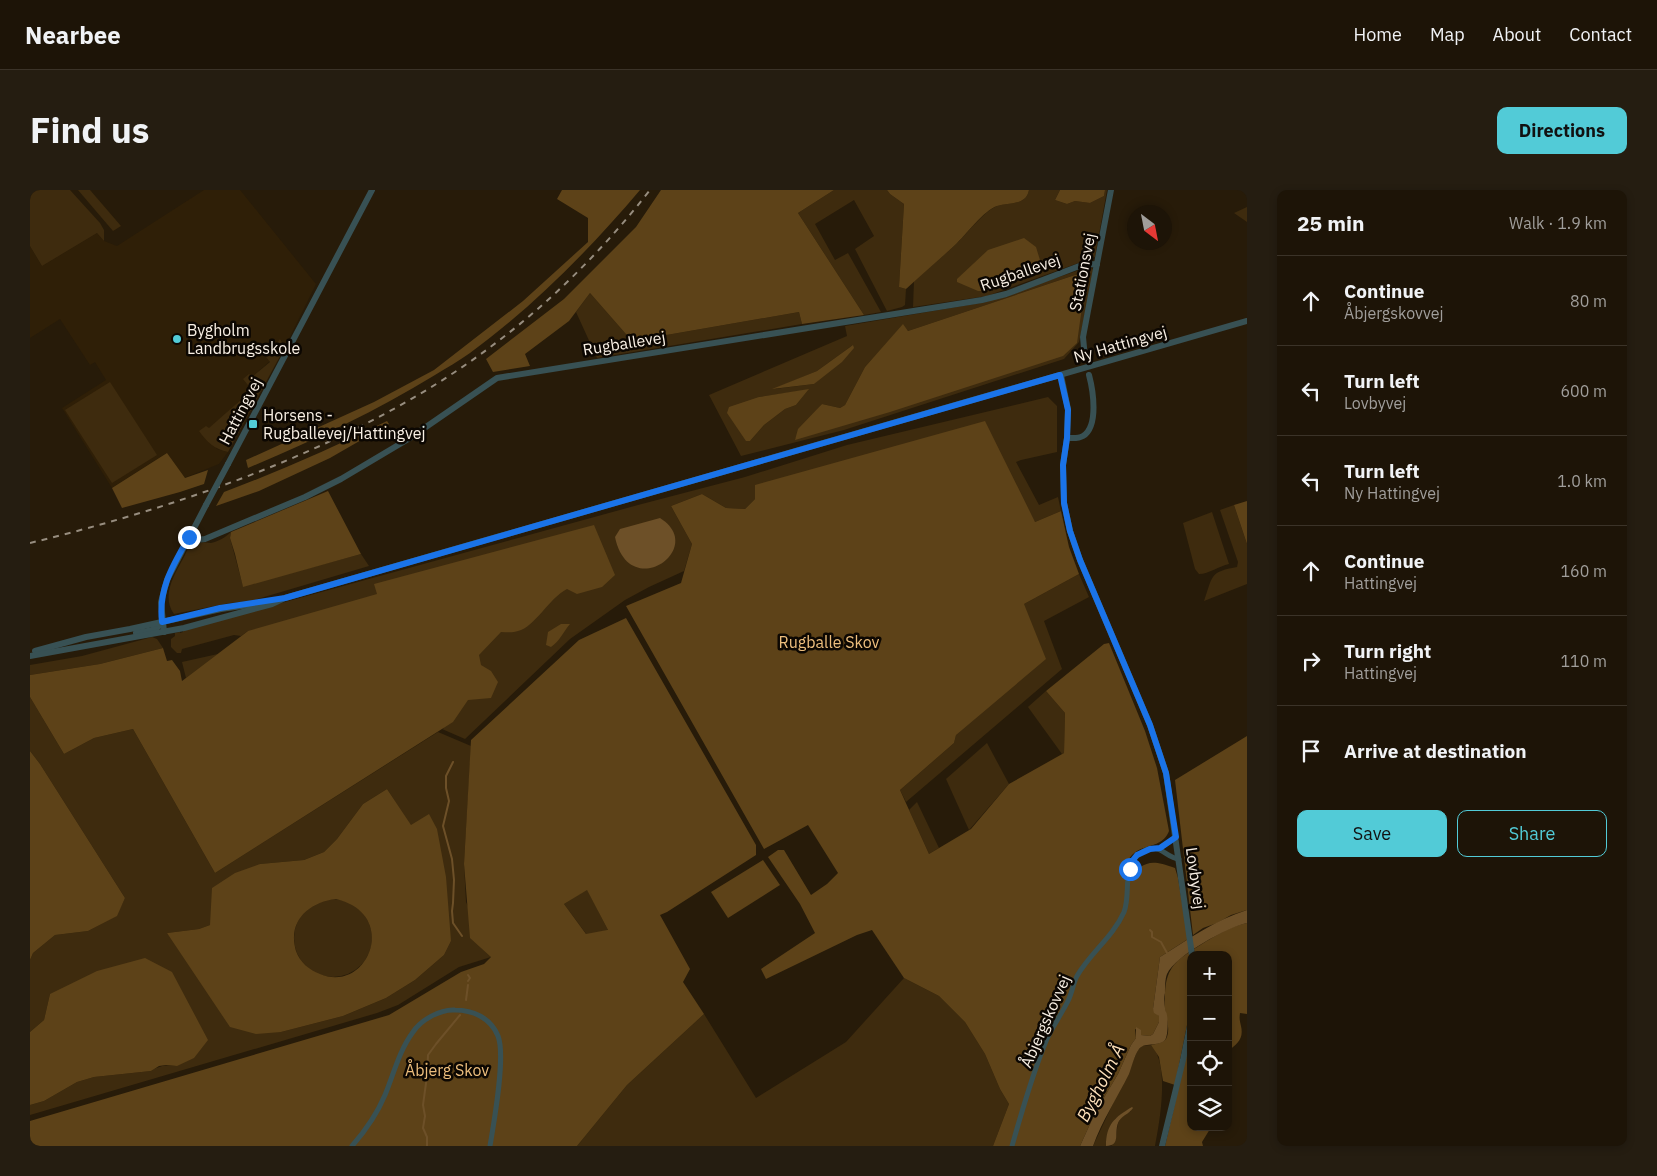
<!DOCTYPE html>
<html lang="en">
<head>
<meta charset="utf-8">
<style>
  body { margin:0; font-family:"IBM Plex Sans",sans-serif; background:#251d11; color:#f1f3f6 }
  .controls { position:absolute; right:15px; bottom:15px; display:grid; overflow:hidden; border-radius:10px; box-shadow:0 2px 8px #0003 }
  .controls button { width:45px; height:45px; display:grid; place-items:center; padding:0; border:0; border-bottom:1px solid #3b3328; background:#1d1407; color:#f1f3f6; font:25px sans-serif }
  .compass { position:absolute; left:1097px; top:15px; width:45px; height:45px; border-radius:50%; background:#1d1407; box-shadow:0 2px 8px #0003; rotate:148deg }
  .stop { position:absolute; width:15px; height:15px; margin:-11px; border:4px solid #1a73e8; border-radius:50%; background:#fff }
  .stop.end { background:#1a73e8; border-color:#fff; box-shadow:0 1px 5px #0008 }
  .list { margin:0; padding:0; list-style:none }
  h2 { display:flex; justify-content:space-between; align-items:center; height:65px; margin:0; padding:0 20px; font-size:21px }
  h2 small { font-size:16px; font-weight:400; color:#a09e9b }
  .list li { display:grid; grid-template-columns:32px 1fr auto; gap:15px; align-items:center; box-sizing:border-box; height:90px; padding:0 20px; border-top:1px solid #3b3328 }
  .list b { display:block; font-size:19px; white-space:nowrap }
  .list p { margin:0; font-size:16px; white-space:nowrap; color:#a09e9b }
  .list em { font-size:16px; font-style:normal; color:#a09e9b }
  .actions { display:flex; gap:10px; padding:15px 20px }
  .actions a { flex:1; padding:11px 0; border:1px solid #52cbd7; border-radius:10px; text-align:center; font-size:18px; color:#52cbd7 }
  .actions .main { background:#52cbd7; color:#111 }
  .icon { flex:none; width:28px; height:28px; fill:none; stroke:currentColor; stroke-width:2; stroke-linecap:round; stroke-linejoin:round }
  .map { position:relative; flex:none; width:1217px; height:956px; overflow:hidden; border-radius:10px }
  header { display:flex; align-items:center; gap:30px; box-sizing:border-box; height:70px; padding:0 25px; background:#1d1407; border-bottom:1px solid #3b3328 }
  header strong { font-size:24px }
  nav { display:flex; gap:28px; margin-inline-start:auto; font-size:18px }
  .intro { display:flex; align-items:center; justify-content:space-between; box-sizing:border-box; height:120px; padding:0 30px }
  h1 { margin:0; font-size:35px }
  .button { padding:12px 22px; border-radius:10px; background:#52cbd7; color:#111; font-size:18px; font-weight:700 }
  main { display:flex; gap:30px; padding:0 30px }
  aside { flex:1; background:#1d1407; border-radius:10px; box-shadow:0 2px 8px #0003 }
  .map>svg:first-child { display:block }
  .built { fill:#2f1f07 }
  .green { fill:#3e2b0e; fill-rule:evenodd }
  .forest { fill:#5d4218; fill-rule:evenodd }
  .water { fill:#6d5028 }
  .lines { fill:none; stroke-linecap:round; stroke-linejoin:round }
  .stream { stroke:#6d5028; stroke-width:2 }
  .minor { stroke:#385154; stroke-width:5 }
  .tertiary { stroke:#385154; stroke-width:6 }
  .rail { stroke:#978d7f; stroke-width:2; stroke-dasharray:6 6; stroke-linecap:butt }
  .tertiary-bridge { stroke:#385154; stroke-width:6 }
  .route { stroke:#1a73e8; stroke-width:6 }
  .poi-dot { fill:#52cbd7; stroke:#0c0702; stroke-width:2 }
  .labels { text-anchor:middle; stroke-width:5; stroke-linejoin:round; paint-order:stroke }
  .street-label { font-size:16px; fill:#f8efe4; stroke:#0c0702 }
  .poi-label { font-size:16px; fill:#f8efe4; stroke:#0c0702; text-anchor:start }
  .park-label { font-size:16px; fill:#edbe7d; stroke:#0c0702 }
  .water-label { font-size:18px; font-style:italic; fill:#fcdfb9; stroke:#0c0702 }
</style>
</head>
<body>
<header>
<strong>Nearbee</strong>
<nav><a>Home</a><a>Map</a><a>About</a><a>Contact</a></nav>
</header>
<div class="intro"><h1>Find us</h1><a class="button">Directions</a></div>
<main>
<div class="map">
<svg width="1217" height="956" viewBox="0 0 1217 956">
  <rect width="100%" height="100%" fill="#271b09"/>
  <path class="built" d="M174,0H210L286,94L255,157L250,149L240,171L222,187V200L179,239L187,259L198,262L189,274L154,288L137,263L82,298L32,218L76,190L65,172L60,175L30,129L0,148V56L12,76L67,43L74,51L87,56Z"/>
  <g class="green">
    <path d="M0,0H40L70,33L74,40V51L67,43L12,76L0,56Z"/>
    <path d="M48,0H60L91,36L83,41Z"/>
    <path d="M804,0H857L860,4L874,14L869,97L876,99L875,115L872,117L857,121L825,59L844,46L824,10L785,34L805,70L818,63L851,122L834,125L768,23Z"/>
    <path d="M999,0H1030L1025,10L1037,14L1045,11L1060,13L1074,6L1075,0H1077L1065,67L957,106L883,117L884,91C898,79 912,67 925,55C936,45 954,21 967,16C979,12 996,16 999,0Z"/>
    <path d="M1217,17V32L1204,23Z"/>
    <path d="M1058,77L1062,78L1064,82L1049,152L1034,169L814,240L711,266L679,205L817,146L815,136L956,112ZM1057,81L765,249L792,214L810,218L815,215L835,177L873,135L878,141ZM823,155L784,194L744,199L787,181ZM778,200L766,215L755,219L734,235L720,251L729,207Z"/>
    <path d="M560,103L602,151L769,122L772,134L567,168L546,122Z"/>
    <path d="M250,149L255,157L198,262C184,259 177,252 169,241L176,236L179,238L222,200L213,189L219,184L222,187L240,172L236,167Z"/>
    <path d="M80,192L127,265L82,293L35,220Z"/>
    <path d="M1018,207L1027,216V262L991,270L986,272L1009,315L1028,307L1031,321L1005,332L725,295V309L715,319L696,318L672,304L641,316L662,354L654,381L619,397L595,410L540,449L435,549L412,539L414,538L218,441L211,446L204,445L152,459L151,463H147L141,457V449L145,446V443L150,442V443L153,442V440L608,315L715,287L817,255Z"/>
    <path d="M1204,315L1217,354V394L1174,411C1183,386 1179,382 1207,377L1208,372L1190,320Z"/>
    <path d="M1182,322L1199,374C1189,376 1179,384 1169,384L1165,379L1153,333Z"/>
    <path d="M201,342L200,348L213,396L331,364L339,376L221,411L200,413L144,424C131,406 144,385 154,367C156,363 158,357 162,354C168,351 175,353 181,353C189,351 196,347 201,342Z"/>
    <path d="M1049,384L1059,407L1014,431L1032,479L876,612L870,600L924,553L926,545L994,414Z"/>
    <path d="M122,447L127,449L133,458L70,474L0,485V475L52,466Z"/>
    <path d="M188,464L156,488L152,472Z"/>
    <path d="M1016,501L1035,523L1034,563L1032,564L998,517Z"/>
    <path d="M0,507L34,564L64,548L103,539L185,683L408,542L441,556L434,674L436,712L461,767L429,777L368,815L347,823L0,925V915L14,911L47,892L64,887L121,881C130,875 137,875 147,876L20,804L14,830L0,842V770L3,763L25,745L58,741L86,726L95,708L10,574L0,561ZM357,599L381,636L421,751L414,765L385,790L356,808L313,826L251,842L137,743L169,739L180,735L230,674L274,670L294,662L307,649L333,614Z"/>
    <path d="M957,553L979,594L939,640L916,589Z"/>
    <path d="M887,612L909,658L899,664L879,620Z"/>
    <path d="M557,699L578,740L557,745L534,714Z"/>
    <circle cx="303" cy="748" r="39"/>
    <path d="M874,788L909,806L935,832L955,864L970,899L979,914L963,956H547L597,895L674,824L726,908L816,852Z"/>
    <path d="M1121,855C1140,874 1130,930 1125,956H1081C1093,944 1079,931 1101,921V918L1085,929L1076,956H1063L1108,860L1112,856Z"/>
  </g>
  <g class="forest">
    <path d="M532,0H610C559,60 504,116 440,163C429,171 416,178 405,185C345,222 282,251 218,278L216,270L344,212L404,180L493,111L558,52V28L527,9Z"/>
    <path d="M631,0H804L768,23L834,125L772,134L769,122L602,151L560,103L539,131L495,164L500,176L463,182L456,169L534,109L606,37Z"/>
    <path d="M857,0H999C996,16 979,12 967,16C954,20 936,45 925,55C909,70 892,84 876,99L869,97L874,14L860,4Z"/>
    <path d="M1030,0H1075L1074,6L1060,13L1045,11L1037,14L1025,10Z"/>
    <path d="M994,48L1006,57L1013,80L960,101H948L927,92V89L958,60Z"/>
    <path d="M1057,81L1047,153L1033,166L860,222L765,250L768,239L792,214L810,218L815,215L835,177L873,134L878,141Z"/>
    <path d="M823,155L824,158L812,172L784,194L742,199L787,181Z"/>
    <path d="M779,199L766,215L755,219L734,235L720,251H716L697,223L699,217L729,207Z"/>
    <path d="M357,231L359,234L300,268L229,301L186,316L194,302C250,281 304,257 357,231Z"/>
    <path d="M955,231L1005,332L1031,321L1039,357L1049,384L994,414L1016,469L926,545L924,553L870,600L899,664L941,639L979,594L1034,563L1035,523L1016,501L1074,454L1079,453L1115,541L1127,578L1139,641C1129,666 1098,645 1093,689C1116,674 1116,667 1145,678L1148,688L1158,749L1130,767L1123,819L1129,826V832L1123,844L1120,846L1111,845V842L1105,839L1106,848L1101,855L1088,884L1066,921L1050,956H963L979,914L970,899L955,864L935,832L909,806L874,788L842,740L827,745L736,789L731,779L785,743L770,714L738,667L748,660H754L781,705L797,694L808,683L778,635L734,659L596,416L651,393L662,354L641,316L672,304L696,318L715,319L725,309V295Z"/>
    <path d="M137,263L155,288L178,280L174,294L150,302L92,318L82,298Z"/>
    <path d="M298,301L331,364L213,397L205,364L200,348L201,342Z"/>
    <path d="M1217,311V354L1204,315Z"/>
    <path d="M564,335L585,385L572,397L547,404L537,399C519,408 505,437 488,441C483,443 476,442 471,442L449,465L451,475L461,481L468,492L461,508L438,510L423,532L185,683L103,539L64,548L34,564L0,507V485L70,474L133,458L137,471L142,470L150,481L152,491L218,441L347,404L344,394Z"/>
    <path d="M596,428L726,655V665L637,722L630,725L660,779L653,792L674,824L597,895L547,956H0V931L359,825L431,782L454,774L461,767L440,748L434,674L441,550L549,450ZM557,700L578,740H577L556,744L534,714Z"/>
    <path d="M531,434H540C533,442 530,451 521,457L516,455L518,442Z"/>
    <path d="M1217,546V720L1201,725L1187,733L1173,738L1163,745L1145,590Z"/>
    <path d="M0,561L10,574L95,708L87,726L58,741L25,745L3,763L0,770Z"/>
    <path d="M357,599L381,635L399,624L407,639L416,687L421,751L414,765L385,790L356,808L313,826L251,842L226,844L200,837L137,743L169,739L180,735L182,698L205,683L230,674L274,670L294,662L307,649L333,614ZM306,709C370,724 338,804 290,784C279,780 270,772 266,761C257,731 279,712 306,709Z"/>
    <path d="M733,670L750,695L698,728L681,702Z"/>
    <path d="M1217,733V824L1210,823C1209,829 1210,831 1211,836C1214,849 1207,854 1198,861V765H1165L1164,759C1180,749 1198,737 1217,733Z"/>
    <path d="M1160,762L1161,809L1158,830L1145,895L1133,891L1129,867L1121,855C1125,854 1133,853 1136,849C1141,840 1136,827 1135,819C1134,815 1135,810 1135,807C1135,785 1141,773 1160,762Z"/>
    <path d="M115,768L142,782L178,850L164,868L147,876L136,875L129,876L121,881L64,887L47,892L14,911L0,915V842L14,830L20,804L67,781Z"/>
    <path d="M1161,844V937H1180V939L1172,952L1173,956H1135Z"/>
  </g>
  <g class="water">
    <path d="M630,328C678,358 599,414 585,347L590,339Z"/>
    <path d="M1217,720V733C1198,737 1146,765 1137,784C1135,789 1135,797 1135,803C1134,807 1134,813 1135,818C1135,821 1137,823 1137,825C1138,831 1138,842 1136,848C1132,858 1115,851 1109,859C1104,866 1102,876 1099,884C1087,908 1072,931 1063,956H1050L1066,921L1088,884L1101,855L1106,848V837L1111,840V845L1120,846L1123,844L1129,832V826L1124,823L1123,819L1130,767C1159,749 1185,730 1217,720Z"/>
    <path d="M1102,917L1103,918C1099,924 1093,925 1089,931C1083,941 1092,956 1076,956C1076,934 1085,927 1102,917Z"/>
  </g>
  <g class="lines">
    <g class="stream">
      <path d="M423,572L416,586V598L419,611L413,636L422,669L424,690L423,713L422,721L423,733L432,746"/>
      <path d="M1120,740L1122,742V747L1131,752L1137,763"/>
      <path d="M438,785L440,788L438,791"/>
      <path d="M436,810L438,795"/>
      <path d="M397,956V947L393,938L395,926L393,915L397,886L398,865L406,854L430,825"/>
    </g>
    <g class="minor">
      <path d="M1130,658L1146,647"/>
      <path d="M322,956C336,940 347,924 355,905C364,883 369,861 383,842C391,830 410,819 425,820C443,820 461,828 468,846C476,866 464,932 460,956"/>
      <path d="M982,956C992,921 1002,885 1016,851C1022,837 1031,825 1038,811C1042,803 1043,794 1047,786C1060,763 1083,747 1094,722C1101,705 1092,678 1108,665C1129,648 1134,668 1149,669"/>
    </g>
    <g class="tertiary">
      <path d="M1055,168L1053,147L1081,0"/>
      <path d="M1031,185L1038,219L1037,248L1033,275L1034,313L1040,341L1050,370L1120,535L1136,583L1162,765"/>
      <path d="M1037,248C1043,248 1048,249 1053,246C1069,236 1063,200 1059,185"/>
      <path d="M198,274L342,0"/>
      <path d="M159,347L166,350L175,349L275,307L311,289L380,248L467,188L952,110L976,104L1052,75L1067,74"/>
      <path d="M134,442L131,412L137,390L176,315"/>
      <path d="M106,443C115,441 128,441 132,432"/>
      <path d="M5,461L56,447L100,439L191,419L232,413"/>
      <path d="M0,466L154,438L242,414L255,408L1217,131"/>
      <path d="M1132,956L1153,870L1161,831"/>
    </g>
    <path class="rail" d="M0,353C156,315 329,255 459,158C520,113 573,60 620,0"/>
    <path class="tertiary-bridge" d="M176,315L198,274"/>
  </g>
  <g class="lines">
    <path class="route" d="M159,347C143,375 128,399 132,432L190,418L255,408L1030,185L1038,220L1037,248L1033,275L1034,313L1040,341L1050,370L1120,535L1136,583L1146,647L1130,658L1120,659L1107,665L1103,670L1100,679"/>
  </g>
  <g class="poi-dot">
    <circle cx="147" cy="149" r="5"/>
    <rect x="218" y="229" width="10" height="10" rx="2.5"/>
  </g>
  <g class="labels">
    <g class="street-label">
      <text transform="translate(990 82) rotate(-19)" y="6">Rugballevej</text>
      <text transform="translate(1052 82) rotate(-79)" y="6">Stationsvej</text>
      <text transform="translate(594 153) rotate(-9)" y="6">Rugballevej</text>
      <text transform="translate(1090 154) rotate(-16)" y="6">Ny Hattingvej</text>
      <text transform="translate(210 221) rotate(-62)" y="6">Hattingvej</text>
      <text transform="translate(1166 688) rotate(82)" y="6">Lovbyvej</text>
      <text transform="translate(1015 831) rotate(-66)" y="6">Åbjergskovvej</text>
    </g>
    <g class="poi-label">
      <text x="157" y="146">Bygholm<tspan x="157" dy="18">Landbrugsskole</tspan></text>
      <text x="233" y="231">Horsens -<tspan x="233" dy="18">Rugballevej/Hattingvej</tspan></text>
    </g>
    <g class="park-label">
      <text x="799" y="458">Rugballe Skov</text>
      <text x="417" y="886">Åbjerg Skov</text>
    </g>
    <g class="water-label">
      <text transform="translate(1071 893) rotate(-63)" y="6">Bygholm Å</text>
    </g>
  </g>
</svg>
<div class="controls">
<button>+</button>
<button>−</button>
<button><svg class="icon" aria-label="locate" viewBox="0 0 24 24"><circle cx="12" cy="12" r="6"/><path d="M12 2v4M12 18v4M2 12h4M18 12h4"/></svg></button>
<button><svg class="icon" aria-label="layers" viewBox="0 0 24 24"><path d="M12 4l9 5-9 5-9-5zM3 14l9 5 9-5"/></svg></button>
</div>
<svg class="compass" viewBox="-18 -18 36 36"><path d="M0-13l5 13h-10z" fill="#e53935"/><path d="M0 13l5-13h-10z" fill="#a09e9b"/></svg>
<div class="stop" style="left:1100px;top:679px"></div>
<div class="stop end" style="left:159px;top:347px"></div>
</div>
<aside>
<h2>25 min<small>Walk · 1.9 km</small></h2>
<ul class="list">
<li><svg class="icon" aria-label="ahead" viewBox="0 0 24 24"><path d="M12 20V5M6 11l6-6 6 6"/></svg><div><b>Continue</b><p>Åbjergskovvej</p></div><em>80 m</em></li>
<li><svg class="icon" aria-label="left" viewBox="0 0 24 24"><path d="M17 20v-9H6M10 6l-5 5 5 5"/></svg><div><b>Turn left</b><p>Lovbyvej</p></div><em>600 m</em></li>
<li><svg class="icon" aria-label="left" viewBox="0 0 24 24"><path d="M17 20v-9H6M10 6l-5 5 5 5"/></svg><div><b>Turn left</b><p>Ny Hattingvej</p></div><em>1.0 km</em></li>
<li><svg class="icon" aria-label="ahead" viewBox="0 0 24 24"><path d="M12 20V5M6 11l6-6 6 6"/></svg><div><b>Continue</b><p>Hattingvej</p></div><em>160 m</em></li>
<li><svg class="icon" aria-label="right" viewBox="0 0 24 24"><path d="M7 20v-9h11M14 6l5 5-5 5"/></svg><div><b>Turn right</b><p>Hattingvej</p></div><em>110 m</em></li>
<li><svg class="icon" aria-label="arrive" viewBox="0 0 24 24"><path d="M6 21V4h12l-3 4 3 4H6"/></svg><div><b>Arrive at destination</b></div></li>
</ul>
<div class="actions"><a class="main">Save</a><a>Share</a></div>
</aside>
</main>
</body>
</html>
